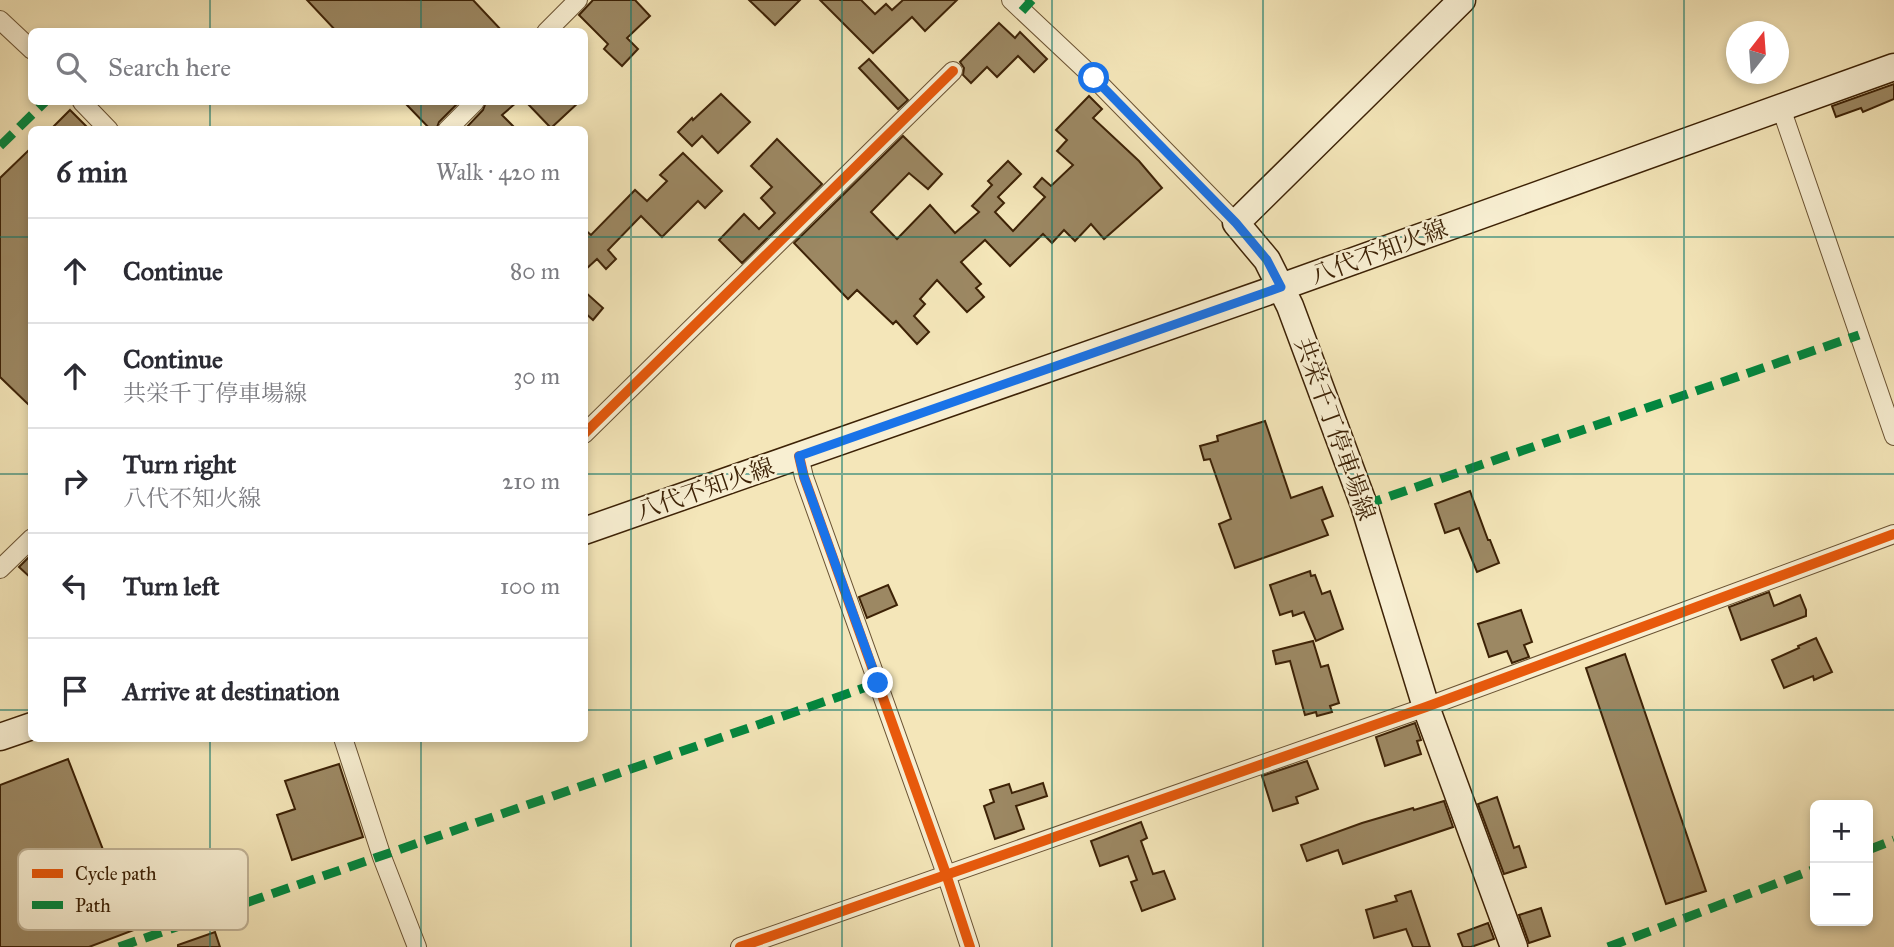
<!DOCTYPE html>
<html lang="en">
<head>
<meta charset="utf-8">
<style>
  body { margin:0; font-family:"IM FELL Great Primer","Noto Serif JP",serif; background:#f2f2f3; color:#2b2b33 }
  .controls { position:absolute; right:21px; bottom:21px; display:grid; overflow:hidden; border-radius:10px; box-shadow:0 4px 10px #0003 }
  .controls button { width:63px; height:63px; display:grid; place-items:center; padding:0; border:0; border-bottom:2px solid #e1e1e2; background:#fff; color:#2b2b33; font:35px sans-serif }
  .compass { position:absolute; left:1726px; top:21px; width:63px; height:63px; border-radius:50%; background:#fff; box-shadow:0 4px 10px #0003; rotate:17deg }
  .stop { position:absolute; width:21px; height:21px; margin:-16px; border:5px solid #1a73e8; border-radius:50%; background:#fff }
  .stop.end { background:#1a73e8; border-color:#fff; box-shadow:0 2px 7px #0008 }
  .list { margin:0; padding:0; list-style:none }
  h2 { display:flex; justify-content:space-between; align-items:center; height:91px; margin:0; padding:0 28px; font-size:30px }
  h2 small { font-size:23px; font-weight:400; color:#7c7c81 }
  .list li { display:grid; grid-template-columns:46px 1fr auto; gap:21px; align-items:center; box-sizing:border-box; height:105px; padding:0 28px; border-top:2px solid #e1e1e2 }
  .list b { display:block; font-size:26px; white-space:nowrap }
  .list p { margin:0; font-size:23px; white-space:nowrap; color:#7c7c81 }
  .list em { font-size:23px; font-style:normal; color:#7c7c81 }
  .icon { flex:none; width:38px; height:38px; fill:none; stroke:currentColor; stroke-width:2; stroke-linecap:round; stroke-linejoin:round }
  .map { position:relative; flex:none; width:1894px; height:947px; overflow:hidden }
  .search { position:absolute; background:#fff; box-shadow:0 4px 10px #0003; left:28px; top:28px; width:560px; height:77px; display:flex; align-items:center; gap:18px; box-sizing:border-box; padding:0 24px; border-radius:10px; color:#7c7c81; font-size:26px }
  .panel { position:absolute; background:#fff; box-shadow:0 4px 10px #0003; left:28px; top:126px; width:560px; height:616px; border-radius:10px }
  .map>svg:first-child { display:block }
  .building { fill:#9c8863; stroke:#3d2206; stroke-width:2 }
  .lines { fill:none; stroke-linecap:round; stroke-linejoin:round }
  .street-casing { stroke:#6b5333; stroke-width:20 }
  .secondary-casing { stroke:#3d2206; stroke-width:29 }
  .street { stroke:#f8efd2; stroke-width:18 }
  .secondary { stroke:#f8efd2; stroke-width:26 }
  .quiet { stroke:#00873e; stroke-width:9; stroke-dasharray:18 9; stroke-linecap:butt }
  .cycleway-casing { stroke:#f8efd2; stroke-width:15 }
  .cycleway { stroke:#e8590c; stroke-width:10 }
  .route { stroke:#1a73e8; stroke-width:9 }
  .grid { fill:none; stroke:#0f766e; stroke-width:2; stroke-opacity:0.55 }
  .labels { text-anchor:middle; stroke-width:5; stroke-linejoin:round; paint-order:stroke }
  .street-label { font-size:24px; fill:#3d2206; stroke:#f8efd2 }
  .key { fill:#f8efd2; stroke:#c0b295; stroke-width:2 }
  .key-label { font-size:19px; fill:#3d2206 }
</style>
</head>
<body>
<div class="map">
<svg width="1894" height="947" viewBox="0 0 1894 947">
  <rect width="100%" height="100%" fill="#f4e6b9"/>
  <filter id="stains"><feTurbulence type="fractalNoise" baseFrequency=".00286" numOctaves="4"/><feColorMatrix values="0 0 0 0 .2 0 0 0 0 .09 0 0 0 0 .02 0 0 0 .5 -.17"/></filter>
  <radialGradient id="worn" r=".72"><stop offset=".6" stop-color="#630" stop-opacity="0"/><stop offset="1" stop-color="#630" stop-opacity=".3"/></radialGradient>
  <g class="building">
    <path d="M307,0H473L503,32H337Z"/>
    <path d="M593,0H635L650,16L627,38L638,49L622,66L604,49L608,44L579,15Z"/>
    <path d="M749,0H800L775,25Z"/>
    <path d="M820,0H861L875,14L886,4L892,10L903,0H957L925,31L912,17L873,53Z"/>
    <path d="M999,23L1015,38L1020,32L1047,59L1034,72L1018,56L997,77L987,67L971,83L963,75L964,68L960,62Z"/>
    <path d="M869,59L908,100L898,109L859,68Z"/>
    <path d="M1894,84V99L1863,112L1861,108L1836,117L1832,106Z"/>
    <path d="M721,94L750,122L718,153L702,136L692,146L678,132L692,118L693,120Z"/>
    <path d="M1089,96L1102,109L1093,118L1139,161L1162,188L1104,239L1091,224L1075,241L1064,230L1052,243L1043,234L1010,266L985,240L961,262L981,284L976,288L984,297L967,312L937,280L920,299L925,304L914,316L929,332L917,344L896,321L893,324L857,290L848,299L794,243L903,136L942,174L928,189L909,173L871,212L897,239L930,205L955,233L979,212L972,206L992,185L988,181L1008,161L1021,174L998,197L1004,203L995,212L1013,231L1045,197L1034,187L1042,178L1051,186L1073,165L1057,151L1067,140L1056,130Z"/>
    <path d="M404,102H459L439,122L436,130H431Z"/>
    <path d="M486,102H517L502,115L517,130H464L483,110Z"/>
    <path d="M526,102H579L551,128Z"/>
    <path d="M70,110L90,130H50Z"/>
    <path d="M777,139L822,184L742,263L719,240L744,214L759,229L775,213L761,198L772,187L751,166Z"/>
    <path d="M32,147V408L0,377V178Z"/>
    <path d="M683,153L722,191L705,208L698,201L662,237L641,216L608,250L616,259L606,269L597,259L584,271V229L591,235L635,190L647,201L667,181L660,175Z"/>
    <path d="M584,291L603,308L593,320L584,312Z"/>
    <path d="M1265,421L1291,498L1322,487L1333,516L1322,520L1328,535L1235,568L1219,524L1231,519L1210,459L1204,460L1200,446L1218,441L1217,436Z"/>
    <path d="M1470,491L1488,540H1490L1499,563L1477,572L1459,528L1445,533L1435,504Z"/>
    <path d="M32,554V579L19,567Z"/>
    <path d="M1310,571L1311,576L1315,575L1322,594L1330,591L1343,629L1316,641L1304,612L1293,616L1292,611L1280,615L1270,585Z"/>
    <path d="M888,585L897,605L867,618L859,597Z"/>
    <path d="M1769,592L1774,606L1800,595L1806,610V616L1741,640L1729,607Z"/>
    <path d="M1521,610L1532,642L1524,645L1529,657L1512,663L1507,651L1489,657L1478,624Z"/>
    <path d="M1816,638L1832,672L1814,680L1813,676L1784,688L1772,660L1799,648L1798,646Z"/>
    <path d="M1313,641L1321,667L1328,665L1339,703L1330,706L1332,712L1317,716L1316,712L1305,715L1290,661L1276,664L1273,651Z"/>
    <path d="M1625,654L1706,891L1666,904L1586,668Z"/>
    <path d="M1415,723L1421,740L1417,741L1421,754L1385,766L1376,737Z"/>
    <path d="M68,759L134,930L89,947H0V785Z"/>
    <path d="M1307,761L1318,789L1296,797L1298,803L1273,811L1262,776Z"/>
    <path d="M339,764L363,837L292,860L277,815L295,809L285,781Z"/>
    <path d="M1043,783L1047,796L1016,806L1024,829L995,839L984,806L994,802L990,790L1009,784L1012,793Z"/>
    <path d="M1497,797L1514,848L1519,846L1526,867L1504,874L1478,804Z"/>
    <path d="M1444,801L1453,827L1343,864L1338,850L1307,861L1301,845L1362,823L1413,808L1414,810Z"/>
    <path d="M1141,822L1147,838L1141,841L1153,874L1164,871L1175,899L1142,911L1131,882L1137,880L1128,856L1100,866L1091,841Z"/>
    <path d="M1411,891L1430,947H1413L1406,929L1374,938L1366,910L1397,901L1395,896Z"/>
    <path d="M1541,908L1550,936L1529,943L1519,915Z"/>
    <path d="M1488,923L1494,939L1471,947H1463L1458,934Z"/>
    <path d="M215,932L220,947H178V945Z"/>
  </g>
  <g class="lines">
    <g class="street-casing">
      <g id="street">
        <path d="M1011,0L1094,78L1236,223"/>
        <path d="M0,20L32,50"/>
        <path d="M546,32L578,0"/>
        <path d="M82,102L109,130"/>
        <path d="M1781,108L1894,436"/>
        <path d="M447,130L475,102"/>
        <path d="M584,434L953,71"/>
        <path d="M799,456L804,477L946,874L970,947"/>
        <path d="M0,569L32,538"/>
        <path d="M343,738L382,857L417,947"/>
        <path d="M740,947L1426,707L1894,534"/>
      </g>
    </g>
    <g class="secondary-casing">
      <g id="secondary">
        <path d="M1462,0L1236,223L1267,260L1290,306L1364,505L1426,707L1514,947"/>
        <path d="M584,531L1281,287L1894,67"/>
        <path d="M0,737L32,726"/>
      </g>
    </g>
    <use href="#street" class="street"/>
    <use href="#secondary" class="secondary"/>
    <g class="quiet">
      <path d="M1022,11L1032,0"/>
      <path d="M0,146L45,102"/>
      <path d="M1364,505L1859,335"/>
      <path d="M1868,850L1894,840"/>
      <path d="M119,947L878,683"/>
      <path d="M1608,947L1815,869"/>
    </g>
    <g class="cycleway-casing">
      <g id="cycleway">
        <path d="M584,434L953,71"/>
        <path d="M799,456L804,477L946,874L970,947"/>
        <path d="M740,947L1426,707L1894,534"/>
      </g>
    </g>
    <use href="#cycleway" class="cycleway"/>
  </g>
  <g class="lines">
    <path class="route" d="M878,683L804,477L799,456L1281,287L1267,260L1236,223L1094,78"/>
  </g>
  <path class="grid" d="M210,0V32M421,0V32M631,0V947M842,0V947M1052,0V947M1263,0V947M1473,0V947M1684,0V947M210,102V130M421,102V130M0,237H32M584,237H1894M0,474H32M584,474H1894M0,710H32M584,710H1894M210,738V947M421,738V947"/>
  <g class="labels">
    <g class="street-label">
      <text transform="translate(1379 252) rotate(-20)" y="8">八代不知火線</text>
      <text transform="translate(1335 429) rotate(70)" y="8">共栄千丁停車場線</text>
      <text transform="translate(705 489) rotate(-19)" y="8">八代不知火線</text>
    </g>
  </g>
  <rect x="18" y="849" width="230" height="81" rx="10" class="key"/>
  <rect x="32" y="869" width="31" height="9" fill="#e8590c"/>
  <rect x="32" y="901" width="31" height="8" fill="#00873e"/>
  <g class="key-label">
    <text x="75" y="880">Cycle path</text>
    <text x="75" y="912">Path</text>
  </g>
  <rect width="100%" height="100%" filter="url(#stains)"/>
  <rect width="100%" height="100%" fill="url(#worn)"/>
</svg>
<div class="controls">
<button>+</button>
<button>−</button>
</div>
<svg class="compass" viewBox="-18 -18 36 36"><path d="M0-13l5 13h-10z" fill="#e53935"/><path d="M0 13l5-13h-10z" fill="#7c7c81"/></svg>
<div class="stop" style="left:1094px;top:78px"></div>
<div class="stop end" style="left:878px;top:683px"></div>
<div class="search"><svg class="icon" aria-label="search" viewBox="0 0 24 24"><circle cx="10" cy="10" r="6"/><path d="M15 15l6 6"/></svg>Search here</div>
<section class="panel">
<h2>6 min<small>Walk · 420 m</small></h2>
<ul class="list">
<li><svg class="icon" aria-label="ahead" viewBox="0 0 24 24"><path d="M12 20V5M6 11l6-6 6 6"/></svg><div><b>Continue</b></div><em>80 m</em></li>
<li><svg class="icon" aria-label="ahead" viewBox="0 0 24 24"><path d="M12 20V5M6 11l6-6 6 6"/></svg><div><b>Continue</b><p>共栄千丁停車場線</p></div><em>30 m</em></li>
<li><svg class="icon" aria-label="right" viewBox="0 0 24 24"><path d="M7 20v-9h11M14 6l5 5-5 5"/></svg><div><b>Turn right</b><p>八代不知火線</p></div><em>210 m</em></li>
<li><svg class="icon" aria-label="left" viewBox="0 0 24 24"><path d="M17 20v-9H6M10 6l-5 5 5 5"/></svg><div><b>Turn left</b></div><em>100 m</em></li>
<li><svg class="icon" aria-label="arrive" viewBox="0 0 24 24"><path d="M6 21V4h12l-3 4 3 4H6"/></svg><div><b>Arrive at destination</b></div></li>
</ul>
</section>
</div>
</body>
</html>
